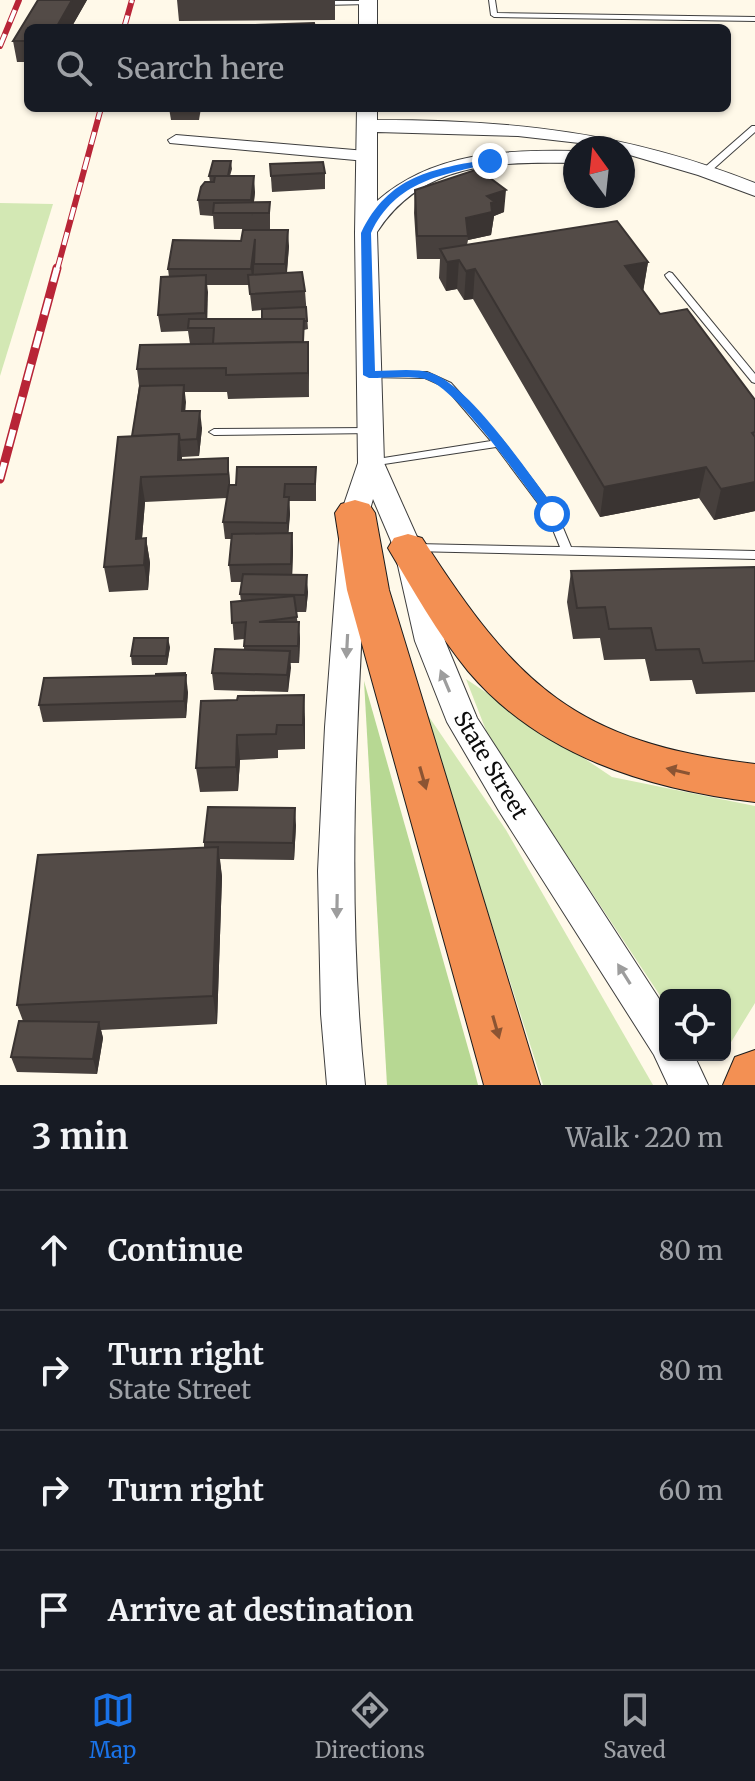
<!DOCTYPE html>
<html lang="en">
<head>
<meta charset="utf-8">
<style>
  body { margin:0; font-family:Merriweather,serif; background:#20242c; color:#f1f3f6 }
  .controls { position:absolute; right:24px; bottom:24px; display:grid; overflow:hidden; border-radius:12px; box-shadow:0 2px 6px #0004 }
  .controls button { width:72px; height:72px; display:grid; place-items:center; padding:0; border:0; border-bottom:2px solid #363941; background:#171b24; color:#f1f3f6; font:40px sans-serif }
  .compass { position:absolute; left:563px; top:136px; width:72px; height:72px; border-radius:50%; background:#171b24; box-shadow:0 2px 6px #0004; rotate:345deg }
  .stop { position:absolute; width:24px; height:24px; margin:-18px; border:6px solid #1a73e8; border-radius:50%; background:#fff }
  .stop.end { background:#1a73e8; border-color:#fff; box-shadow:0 2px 8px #0008 }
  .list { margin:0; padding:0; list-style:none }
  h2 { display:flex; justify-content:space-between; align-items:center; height:104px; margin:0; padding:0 32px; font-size:34px }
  h2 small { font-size:26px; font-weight:400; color:#9ea1a6 }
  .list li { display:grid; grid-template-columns:52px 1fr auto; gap:24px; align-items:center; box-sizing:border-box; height:120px; padding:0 32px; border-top:2px solid #363941 }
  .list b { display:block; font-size:30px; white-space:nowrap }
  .list p { margin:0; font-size:26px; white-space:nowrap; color:#9ea1a6 }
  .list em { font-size:26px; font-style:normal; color:#9ea1a6 }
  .icon { flex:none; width:44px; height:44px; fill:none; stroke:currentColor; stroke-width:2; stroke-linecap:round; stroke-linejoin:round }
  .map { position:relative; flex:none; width:755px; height:1085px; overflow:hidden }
  .search { position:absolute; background:#171b24; box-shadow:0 2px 6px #0004; left:24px; right:24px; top:24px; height:88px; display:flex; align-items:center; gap:20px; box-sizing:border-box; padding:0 28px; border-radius:12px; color:#9ea1a6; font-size:30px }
  .sheet { height:584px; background:#171b24 }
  nav { display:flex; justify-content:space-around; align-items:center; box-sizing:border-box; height:112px; border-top:2px solid #363941; background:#171b24; font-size:22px; color:#9ea1a6 }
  nav a { display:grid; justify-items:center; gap:4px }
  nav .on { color:#1a73e8 }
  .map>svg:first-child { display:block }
  .green { fill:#d3e8b4 }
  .forest { fill:#b7d893 }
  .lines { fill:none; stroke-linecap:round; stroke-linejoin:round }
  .service-casing { stroke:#3e3e3e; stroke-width:2 }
  .minor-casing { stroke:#3e3e3e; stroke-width:2 }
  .tertiary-casing { stroke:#3e3e3e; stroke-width:2 }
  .motorway-casing { stroke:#1c1c1c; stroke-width:2 }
  .service { fill:#fff; fill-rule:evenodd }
  .minor { fill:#fff; fill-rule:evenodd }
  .tertiary { fill:#fff; fill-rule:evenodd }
  .motorway { fill:#f39053; fill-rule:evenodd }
  .rail-far1-casing { stroke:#b82537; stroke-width:6 }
  .rail-casing { stroke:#b82537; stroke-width:9 }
  .rail-far1 { stroke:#fff; stroke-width:4; stroke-dasharray:13; stroke-linecap:butt }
  .rail { stroke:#fff; stroke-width:6; stroke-dasharray:17; stroke-linecap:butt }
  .wall { fill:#47403d; fill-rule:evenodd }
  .shaded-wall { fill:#3a3432 }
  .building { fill:#534b47; stroke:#3a3432; stroke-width:2 }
  .oneway { fill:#9d9d9d }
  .oneway2 { fill:#8b5433 }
  .route { fill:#1a73e8 }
  .labels { text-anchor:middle; stroke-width:8; stroke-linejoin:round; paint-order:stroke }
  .street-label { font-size:22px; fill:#0b0b0b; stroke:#fff }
</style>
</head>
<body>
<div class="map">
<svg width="755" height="1085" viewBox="0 0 755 1085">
  <rect width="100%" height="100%" fill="#fff9e9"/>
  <g class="green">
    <path d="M0,203L53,204L0,376Z"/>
    <path d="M466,679L612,777L755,806V1003L725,1052V995H665V1003L489,738Z"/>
    <path d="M423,708L506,830L653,1085H543Z"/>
  </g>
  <path class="forest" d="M364,681L472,1062L478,1085H387Z"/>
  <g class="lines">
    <g class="service-casing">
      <g id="service">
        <path d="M489,0H495L497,13L755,17V21L494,17L491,15Z"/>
        <path d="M368,1L370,2V4L322,5L319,3L322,1Z"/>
        <path d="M752,126H755V132L710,172H704V168Z"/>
        <path d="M669,272L672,273L755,374V383L752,382L666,277L665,275Z"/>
        <path d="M370,372H427L451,383L503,441L556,511L571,547L755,551V559L412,551L410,548L416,544L560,547L547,515L496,447L371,466L367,465L366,463L371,460L491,441L445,387L425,378L367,377L365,375L367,373Z"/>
        <path d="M370,428L375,431L374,433L214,435L209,432L214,429Z"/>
      </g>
    </g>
    <g class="minor-casing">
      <path id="minor" d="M176,135L366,151L374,156L366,161L170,143L168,140Z"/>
    </g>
    <g class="tertiary-casing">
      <g id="tertiary">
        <rect x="359" y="0" width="18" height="28"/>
        <path d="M357,108H377V120C514,120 626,132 755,183V196L698,175L623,153V148L518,136L377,132V201C433,152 504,150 575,151V163C498,162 423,161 377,232L384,463L422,548L445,641L477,718L665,1008V1055H694L708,1085H668L654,1055L499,811L447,722L415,641L394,548L373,499L369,513C357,704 345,894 365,1085H327L321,1014L318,871L325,727L341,513L358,463L355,233Z"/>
      </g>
    </g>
    <g class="motorway-casing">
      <g id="motorway">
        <path d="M355,500L369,504L375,513L389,590L540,1085H484L347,590L335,513L341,504Z"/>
        <path d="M408,534L422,538C516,685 576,743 755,764V802C648,789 540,756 468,671C437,633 413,590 388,548L394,538Z"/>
        <path d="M755,1050V1085H723L735,1057Z"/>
      </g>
    </g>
    <use href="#service" class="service"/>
    <use href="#minor" class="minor"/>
    <use href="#tertiary" class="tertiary"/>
    <use href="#motorway" class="motorway"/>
    <g class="rail-far1-casing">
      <g id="rail-far1">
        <path d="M124,28L132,0"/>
        <path d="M0,46L19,0"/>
        <path d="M57,270L101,108"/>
      </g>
    </g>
    <g class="rail-casing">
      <path id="rail" d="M0,479L57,268"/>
    </g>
    <use href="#rail-far1" class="rail-far1"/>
    <use href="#rail" class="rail"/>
  </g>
  <g class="wall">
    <path d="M38,0H87L71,28H28V62H17L13,41Z"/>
    <path d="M177,0H335V20L179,21Z"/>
    <path d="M169,108H201L199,120H171Z"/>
    <path d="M231,161L232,169L230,176L255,192L254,202H270V229H214L213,216L200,215L198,200L210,182L209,176Z"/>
    <path d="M270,164L325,173V189L272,192Z"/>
    <path d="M415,190L504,212L494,216L491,235L468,240L467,245L648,262L643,291L660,314L755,400V511L714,520L699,498L600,517L473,299L464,300L457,289L446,291L439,278L440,259H417L414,213Z"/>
    <path d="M289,246L287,273L305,291L308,329L304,330V342H308L309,397L228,399L227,392H185V411L202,428L199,456L182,457V460L228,458L230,485H236L316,467V501H289L290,514L288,533H292L293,550L292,575L308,592L306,612H296L300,639L299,663H290L288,692L214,690L212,673L244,650V639L234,640L231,602L241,601L240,594L242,582H231L229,565L232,539H225L223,522L227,498L145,502L142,538H146L150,563L148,590L109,592L104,567L132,436L139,386L137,369L190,344L188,331L161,332L158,315L169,277L168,269ZM207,285H249L252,311L262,310V319H207Z"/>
    <path d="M755,567V692L696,694L692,680L650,681L645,659L604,660L600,638L573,639L567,602L571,571Z"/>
    <path d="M170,647L167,665H132L131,656Z"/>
    <path d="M188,692L186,718L43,722L39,705Z"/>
    <path d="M201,701L305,719V749L278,750V758L240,760L238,791L200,792L196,768Z"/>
    <path d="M296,825L294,860L220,859L222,877L217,1024L101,1030L103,1038L97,1074L17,1072L11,1057L23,1021L17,1005L204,848V842Z"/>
  </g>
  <g class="shaded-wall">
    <path d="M72,0H87L71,28H56Z"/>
    <path d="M254,176L255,192L252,216L251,200Z"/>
    <path d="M506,190L504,212L494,216L491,235L468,240L466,218L487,196Z"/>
    <path d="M288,230L289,246L286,280L285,264Z"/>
    <path d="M255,239L254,269L253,285L251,269Z"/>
    <path d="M459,260L457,289L446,291L447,262Z"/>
    <path d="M648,262L643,292L625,266Z"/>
    <path d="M475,269L473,299L464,300L466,271Z"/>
    <path d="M206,275L208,292L207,330L205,313Z"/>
    <path d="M308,342L309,366V397L308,373Z"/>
    <path d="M184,385L186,402L184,428L182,411Z"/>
    <path d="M200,411L202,428L199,456L197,439Z"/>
    <path d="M179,434L182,459V476L178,460Z"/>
    <path d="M228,458L230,482V498L228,474Z"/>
    <path d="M706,467L699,498L600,517L604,487Z"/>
    <path d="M141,477L145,502L140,563L136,539Z"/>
    <path d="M755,482V511L714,520L721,489Z"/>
    <path d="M289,497L290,514L288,540L287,523Z"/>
    <path d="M292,533L293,550L292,581L291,564Z"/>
    <path d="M146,538L150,563L148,590L144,565Z"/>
    <path d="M307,575L308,592L306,612L305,595Z"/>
    <path d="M299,622L300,639L299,663L298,646Z"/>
    <path d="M168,638L170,647L167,665L166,656Z"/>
    <path d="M290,651L291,668L288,692L287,675Z"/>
    <path d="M186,675L188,692L186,718L184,701Z"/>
    <path d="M304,695L305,719V749L303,725Z"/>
    <path d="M237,735L240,760L238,791L236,767Z"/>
    <path d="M295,808L296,825L294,860L293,843Z"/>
    <path d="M218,847L222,877L217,1024L213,996Z"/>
    <path d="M99,1022L103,1038L97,1074L93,1059Z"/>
  </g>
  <g class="building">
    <path d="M38,0H72L56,28H28V41H13Z"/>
    <path d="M314,23L315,28H256V25Z"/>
    <path d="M213,161H231L228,176H209Z"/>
    <path d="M323,162L325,173L271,176L270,164Z"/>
    <path d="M478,169L506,190L487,196L495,202L491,203L492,212L466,218L468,236H417L415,190Z"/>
    <path d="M215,176H254L251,200H198L201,187L205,182H214Z"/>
    <path d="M270,202L269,213H213L214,203Z"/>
    <path d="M617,221L648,262L625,266L660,314L687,309L755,400V432L752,433L755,437V482L721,489L706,467L604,487L475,269L466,271L459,260L447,262L440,249Z"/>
    <path d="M243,230H288L285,264H254L255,239L251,269H168L173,240L241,241Z"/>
    <path d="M302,272L305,291L250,294L248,275Z"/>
    <path d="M206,275L205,313L158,315L161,277Z"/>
    <path d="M306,307L307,321H304V319H262V309Z"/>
    <path d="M189,319H304L303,342L213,344L214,328H188Z"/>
    <path d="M308,342V373L226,375V368L137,369L140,345Z"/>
    <path d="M184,385L182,411H200L197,439L180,440L179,434L132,436L140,386Z"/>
    <path d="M179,434L178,460L228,458V474L141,477L136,539L146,538L144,565L104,567L118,437Z"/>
    <path d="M237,467H316L315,484H285L284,497H289L287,523L223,522L229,485H236Z"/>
    <path d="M292,533L291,564L229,565L232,534Z"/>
    <path d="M755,567V661L703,663L699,649L656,650L651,628L609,629L605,607L577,608L571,571Z"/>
    <path d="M243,574L307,575L305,595L240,594Z"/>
    <path d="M294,596L297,617L259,622H299L298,646H244L246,622L232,623L231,602Z"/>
    <path d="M134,638H168L166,656H131Z"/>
    <path d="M215,649L290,651L287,675L212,673Z"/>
    <path d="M185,673V675H156V674Z"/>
    <path d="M186,675L184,701L39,705L44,678Z"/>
    <path d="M304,695L303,725H277L276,734L237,735L236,767L196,768L201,701L237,700L238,696Z"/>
    <path d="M208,807L295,808L293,843L204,842Z"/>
    <path d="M218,847L213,996L17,1005L38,855Z"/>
    <path d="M19,1021L99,1022L93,1059L11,1057Z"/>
  </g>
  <defs><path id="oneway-solid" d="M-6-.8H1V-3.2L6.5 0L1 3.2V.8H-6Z" transform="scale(2)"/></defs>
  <g class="oneway">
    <use href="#oneway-solid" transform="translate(347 646) rotate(93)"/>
    <use href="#oneway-solid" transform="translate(445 681) rotate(-113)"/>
    <use href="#oneway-solid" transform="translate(337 906) rotate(91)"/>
    <use href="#oneway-solid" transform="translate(624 974) rotate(-122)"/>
  </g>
  <g class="oneway2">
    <use href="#oneway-solid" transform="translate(678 771) rotate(-167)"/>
    <use href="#oneway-solid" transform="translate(423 778) rotate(74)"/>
    <use href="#oneway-solid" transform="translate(496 1027) rotate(74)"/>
  </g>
  <path class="route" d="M490,159L493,163C442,175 396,180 371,233L375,371C392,371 415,368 431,373C471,386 530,476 557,511L559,514L552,518L548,517C525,487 458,387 425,379C408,375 386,378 369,378L363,375L361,233C389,175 432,169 490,159Z"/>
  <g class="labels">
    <g class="street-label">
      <text transform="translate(491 765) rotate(59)" y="8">State Street</text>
    </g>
  </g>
</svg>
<div class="controls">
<button><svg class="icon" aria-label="locate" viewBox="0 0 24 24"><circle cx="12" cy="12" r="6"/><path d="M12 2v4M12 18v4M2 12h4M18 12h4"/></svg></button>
</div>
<svg class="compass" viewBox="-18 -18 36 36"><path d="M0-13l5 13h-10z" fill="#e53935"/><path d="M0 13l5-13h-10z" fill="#9ea1a6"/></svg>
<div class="stop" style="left:552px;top:514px"></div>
<div class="stop end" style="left:490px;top:161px"></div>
<div class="search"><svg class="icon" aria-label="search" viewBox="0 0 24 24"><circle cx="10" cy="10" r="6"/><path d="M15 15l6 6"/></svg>Search here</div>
</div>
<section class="sheet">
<h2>3 min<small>Walk · 220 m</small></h2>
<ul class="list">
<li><svg class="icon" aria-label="ahead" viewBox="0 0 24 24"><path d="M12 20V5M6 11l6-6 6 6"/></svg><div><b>Continue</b></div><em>80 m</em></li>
<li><svg class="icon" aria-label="right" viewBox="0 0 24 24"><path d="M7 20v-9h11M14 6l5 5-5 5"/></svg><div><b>Turn right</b><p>State Street</p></div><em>80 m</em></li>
<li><svg class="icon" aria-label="right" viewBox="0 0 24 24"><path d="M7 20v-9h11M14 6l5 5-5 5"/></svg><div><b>Turn right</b></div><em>60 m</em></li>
<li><svg class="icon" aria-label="arrive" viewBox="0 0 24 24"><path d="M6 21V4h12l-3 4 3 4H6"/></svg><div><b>Arrive at destination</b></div></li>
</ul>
</section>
<nav>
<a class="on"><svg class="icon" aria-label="map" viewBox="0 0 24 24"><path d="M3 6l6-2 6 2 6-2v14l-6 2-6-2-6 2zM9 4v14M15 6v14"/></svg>Map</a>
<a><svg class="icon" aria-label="directions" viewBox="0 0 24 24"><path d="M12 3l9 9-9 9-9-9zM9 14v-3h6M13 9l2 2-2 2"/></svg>Directions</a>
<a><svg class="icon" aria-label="saved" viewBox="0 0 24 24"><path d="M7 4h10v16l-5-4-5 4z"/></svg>Saved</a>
</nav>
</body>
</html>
